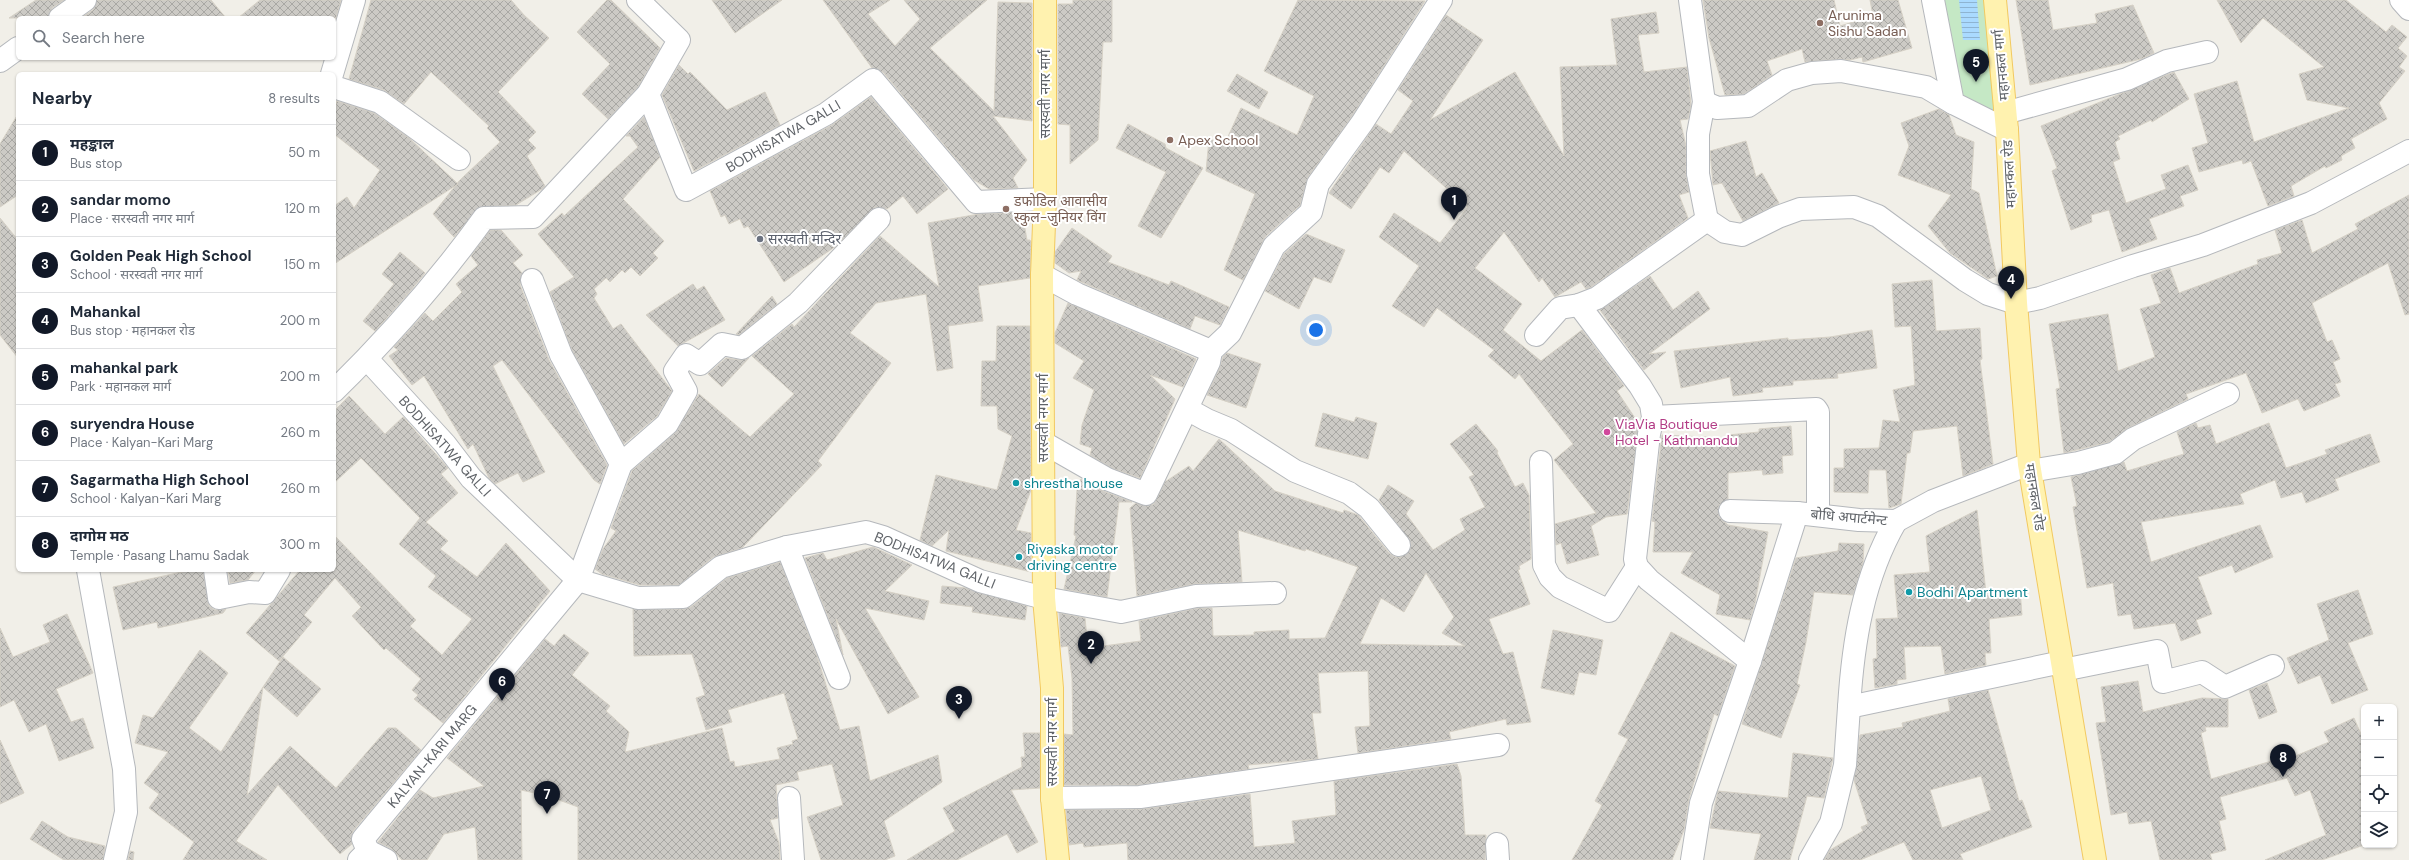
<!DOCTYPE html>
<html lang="en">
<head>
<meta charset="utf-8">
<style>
  body { margin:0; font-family:"DM Sans","Noto Sans Devanagari",sans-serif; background:#f6f6f7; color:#1f2937 }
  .controls { position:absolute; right:12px; bottom:12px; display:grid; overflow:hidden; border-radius:6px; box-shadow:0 1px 3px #0004 }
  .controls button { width:36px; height:36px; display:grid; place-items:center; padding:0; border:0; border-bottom:1px solid #e0e1e3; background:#fff; color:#1f2937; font:20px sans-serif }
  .you { position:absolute; left:1316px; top:330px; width:14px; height:14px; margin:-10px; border:3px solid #fff; border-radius:50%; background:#1a73e8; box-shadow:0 0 0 6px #1a73e833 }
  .badge { display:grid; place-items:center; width:26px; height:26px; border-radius:50%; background:#111827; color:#fff; font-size:13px; font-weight:700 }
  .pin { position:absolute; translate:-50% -33px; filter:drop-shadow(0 1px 2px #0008) }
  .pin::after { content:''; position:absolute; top:21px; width:14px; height:12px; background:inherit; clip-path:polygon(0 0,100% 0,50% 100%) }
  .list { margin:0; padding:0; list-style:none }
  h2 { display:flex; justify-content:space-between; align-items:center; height:52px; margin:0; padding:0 16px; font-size:17px }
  h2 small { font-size:13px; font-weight:400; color:#747a83 }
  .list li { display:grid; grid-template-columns:26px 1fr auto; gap:12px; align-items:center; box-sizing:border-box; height:56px; padding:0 16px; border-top:1px solid #e0e1e3 }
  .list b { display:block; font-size:15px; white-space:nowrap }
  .list p { margin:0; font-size:13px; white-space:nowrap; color:#747a83 }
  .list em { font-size:13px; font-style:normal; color:#747a83 }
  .icon { flex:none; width:22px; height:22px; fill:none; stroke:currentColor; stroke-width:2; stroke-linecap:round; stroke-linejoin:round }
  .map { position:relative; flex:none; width:2409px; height:860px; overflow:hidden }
  .search { position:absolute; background:#fff; box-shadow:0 1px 3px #0004; left:16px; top:16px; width:320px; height:44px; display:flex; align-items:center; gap:10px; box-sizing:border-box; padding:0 14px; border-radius:6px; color:#747a83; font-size:15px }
  .panel { position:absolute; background:#fff; box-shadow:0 1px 3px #0004; left:16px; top:72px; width:320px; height:500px; border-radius:6px }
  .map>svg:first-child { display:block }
  .green { fill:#c5e8c5 }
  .water { fill:url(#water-rules) }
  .building { fill:url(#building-cross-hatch); stroke:#d6d1c6; fill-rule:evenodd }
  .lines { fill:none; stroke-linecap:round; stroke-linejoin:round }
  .minor-casing { stroke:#b5b8bc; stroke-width:24 }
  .major-casing { stroke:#f2c960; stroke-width:24 }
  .minor { stroke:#fff; stroke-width:22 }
  .major { stroke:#fff2af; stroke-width:22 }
  .education-dot { fill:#8d6e63; stroke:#fff; stroke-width:1.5 }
  .worship-dot { fill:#6b7280; stroke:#fff; stroke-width:1.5 }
  .hotel-dot { fill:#d1479c; stroke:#fff; stroke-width:1.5 }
  .culture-dot { fill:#0f9aa8; stroke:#fff; stroke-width:1.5 }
  .labels { text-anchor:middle; stroke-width:4; stroke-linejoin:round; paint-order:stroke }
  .education-label { font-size:14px; fill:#785e54; stroke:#fff; text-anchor:start }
  .street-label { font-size:14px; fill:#5f6368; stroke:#fff }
  .worship-label { font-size:14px; fill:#5b616d; stroke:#fff; text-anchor:start }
  .hotel-label { font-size:14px; fill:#b23c85; stroke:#fff; text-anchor:start }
  .culture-label { font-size:14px; fill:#0d838f; stroke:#fff; text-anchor:start }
</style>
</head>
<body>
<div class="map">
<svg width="2409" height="860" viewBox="0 0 2409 860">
  <defs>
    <pattern id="water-rules" width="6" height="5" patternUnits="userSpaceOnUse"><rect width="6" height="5" fill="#aadaff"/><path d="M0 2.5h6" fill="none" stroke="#8eb4d2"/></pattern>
    <pattern id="building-cross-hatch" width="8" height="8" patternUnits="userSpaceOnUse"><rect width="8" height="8" fill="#cccac5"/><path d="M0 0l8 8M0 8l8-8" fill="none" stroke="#a9a8a4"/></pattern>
  </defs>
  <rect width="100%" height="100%" fill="#f1efe8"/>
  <path class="green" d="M1938,0H1992L2003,124L1957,104Z"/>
  <path class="water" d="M1959,0H1977L1980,40H1963Z"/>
  <g class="building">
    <path d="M36,0H64L52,8L48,18H9Z"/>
    <path d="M97,0H211L226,18H81L93,10Z"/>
    <path d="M260,0H341L336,18H238Z"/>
    <path d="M371,0H511L524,15L549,38L498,92L536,132L528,140L536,148L527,156L545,186L542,189L516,205L479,207L454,237L452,235L433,214L459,181L500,142L487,128L489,126L431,72L404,104L384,90L349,79Z"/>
    <path d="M607,0H611L660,48L638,87L608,119L582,94L610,64L577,32Z"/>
    <path d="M712,0H782L735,33Z"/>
    <path d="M823,0H890L868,14L895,46L920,19L904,0H987L930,48L994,111L998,2L1032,3V121L993,116L1027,160L1013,178L1018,188L989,189L974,180L883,72L872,68Z"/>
    <path d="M1073,0H1112V42H1103L1098,140L1070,164V125L1058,124V4H1073Z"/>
    <path d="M1298,0L1425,1L1352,116L1308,177L1300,205L1265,237L1243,280L1224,270L1255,194L1206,171L1209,140L1226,141L1241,108L1297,135L1314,96L1264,71Z"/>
    <path d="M1703,0H1834L1840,26L1873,16L1870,0H1898L1912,48L1863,62L1862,57L1850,60L1840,59L1805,62L1802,49L1767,61L1772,75L1744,94L1725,95L1709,38Z"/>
    <path d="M2016,0H2048L2053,30L2097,23L2095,14L2133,5L2154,53L2141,59L2030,85Z"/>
    <path d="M2217,0H2346L2386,32L2392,25L2407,37L2398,48L2407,56L2399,67L2405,71L2379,103L2387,119L2351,139L2355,148L2341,156L2342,160L2326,168L2325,166L2291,186L2294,196L2268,206L2251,161L2243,164L2242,160L2199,172L2192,148L2208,143L2194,94L2237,81L2254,142L2349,108L2307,100L2299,74L2324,67L2263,18L2241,43Z"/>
    <path d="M1656,12L1659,33L1638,35L1644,72L1687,67L1691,105L1688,119L1680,120L1686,146V174L1689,192L1679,195L1688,218L1591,287L1586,289L1581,282L1555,297L1542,278L1539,282L1504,232L1475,268L1522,304L1503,330L1541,361L1582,330L1624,386L1617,391L1639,424L1627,514L1606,517L1591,526L1599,555L1567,564L1561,543L1556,545L1555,524L1596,513L1554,460L1573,444L1519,374L1515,379L1488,356L1494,350L1437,308L1424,327L1392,306L1419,266L1379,237L1394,213L1440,243L1468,207L1404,151L1389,173L1380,167L1351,209L1329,193L1376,124L1391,134L1413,101L1398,90L1446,15L1483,40L1430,120L1515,72L1564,156L1560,67L1617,65L1611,19Z"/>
    <path d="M679,65L688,74L690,72L727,110L765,92L780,125L694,171L662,95Z"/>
    <path d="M2174,72L2189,99L2152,122L2151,120L2118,136L2120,139L2115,142L2120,159L2113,162L2126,203L2166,189L2161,175L2188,165L2198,190L2180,196L2184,206L2149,219L2157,239L2122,252L2109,210L2091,215L2092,222L2071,230L2052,171L2057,168L2041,126Z"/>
    <path d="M1237,74L1268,92L1259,109L1227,91Z"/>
    <path d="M871,97L948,189L917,214L903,196L887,209L875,207L836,246L784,282L748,226L744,228L740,219L729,224L725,215L721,217L710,191L832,125Z"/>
    <path d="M337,101L374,113L409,138L458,184L334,264V206L347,197L354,208L380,170L334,134V111Z"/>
    <path d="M1939,109L1949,115L1956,135L1974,142L1971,189L1979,193L1997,276L1988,279L1950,253L1928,226L1951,195L1898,175L1909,146L1901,123Z"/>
    <path d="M18,114V195L0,207V144Z"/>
    <path d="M644,117L660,157L623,199L664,241L653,253L658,258L640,276L631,267L625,273L622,270L610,282L606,278L594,289L597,294L594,298L613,329L621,324L672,391L657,416L624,444L572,350L550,292L574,277L538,234L562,213L564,216L638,147L630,136H626Z"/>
    <path d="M1128,124L1165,144L1166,148L1203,168L1161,238L1138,226L1166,172L1116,148Z"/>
    <path d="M1746,141L1756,177L1762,173L1779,203L1743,221L1722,183L1713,185L1710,151Z"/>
    <path d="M2409,195V314L2405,315L2388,263L2312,303L2327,342L2332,340L2340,359L2333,362L2341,382L2335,384L2340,396L2304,411L2298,399L2262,413L2246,373L2186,394L2188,399L2128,428L2109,442L2064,453L2056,389L2060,388L2049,324L2108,314L2118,371L2155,357L2140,309L2161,303L2151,275L2170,268L2179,293L2258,264L2257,260L2282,253L2275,230L2302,220L2312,253L2358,229L2355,224Z"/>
    <path d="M1022,212L1027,240H1030L1031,242L1030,278L978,286L983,321L948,326L953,368L937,371L926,294L876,303L850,333L891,363L818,461L822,465L742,548L713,557L679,585H640L602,574L595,569L603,549L616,531L611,528L632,471L675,433L699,394L750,437L794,394L752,356L792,324L794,327L880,236L939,287L928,223L979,214Z"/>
    <path d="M0,218L18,240V358L0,335Z"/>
    <path d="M1072,228L1112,256L1108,262L1169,285L1171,281L1229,307L1220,325L1195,316L1190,329L1077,280L1081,271L1069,273L1055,263V252Z"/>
    <path d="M490,230H501L523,255L513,263L522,273L520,285L549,360L607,465L600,484L594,480L502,360L493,366L545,472L523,482L518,473L495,484L489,478L473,444L468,449L424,376L412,385L389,356L398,350L394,347L425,313L433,321L462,292L456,284L478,265L471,256Z"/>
    <path d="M1306,234L1345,250L1331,283L1314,277L1299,309L1265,291L1284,254Z"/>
    <path d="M400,252L425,273L407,295L405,293L407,295L375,331L363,321L394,284L382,274Z"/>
    <path d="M1650,276L1673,310L1698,291L1710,309L1649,354L1666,352L1644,370L1600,310Z"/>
    <path d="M1932,280L1936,331L1980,328L1982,359L1980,360L1993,464L1963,476L1957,426L1913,431L1910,453H1907L1901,504L1889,508L1886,470H1869L1868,493L1834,492V468H1844V449L1879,448L1883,420L1900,422L1893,390L1915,385L1911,326L1895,327L1892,284Z"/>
    <path d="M693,284L697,290L704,286L725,320L678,346L646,315Z"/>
    <path d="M772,296L777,304L739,335L736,334Z"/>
    <path d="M1068,303L1196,359L1183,387L1150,375L1175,399L1140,478L1112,468L1090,455L1092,448L1080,444L1082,425L1094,390L1073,378L1084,361L1055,343V333Z"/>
    <path d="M997,326H1030L1031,490L1016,530L1031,533V572L946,551L949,530L932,546L920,540L936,475L997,490L1012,436L998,429L997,406H981L982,361H996Z"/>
    <path d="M1872,330L1877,368L1837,374L1838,378L1793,381V385L1762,388L1763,392L1733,396L1730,377L1681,388L1674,351L1788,338V340L1830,337Z"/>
    <path d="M1227,353L1261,364L1246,408L1207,395L1220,367L1223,357Z"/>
    <path d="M726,358L740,360L749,358L722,387L708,374Z"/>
    <path d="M349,396L385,434L403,417L448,468L441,474L458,493L426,522L448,541L440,549L477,577L506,543L550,591L443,723L414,699L418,695L412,690L421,679L386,648L384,650L352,616L361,607L335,578L304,615L312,622L279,661L246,633L300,570H334V535L416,620L410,626L442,655L472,619L428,587L436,576L399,544L420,518L361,458L334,483V411Z"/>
    <path d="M1323,413L1354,422L1356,417L1377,423L1368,459L1315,446Z"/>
    <path d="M2196,423L2198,428L2210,425L2216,444L2269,423L2286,468L2327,454L2325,450L2370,434L2380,462L2335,479L2339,490L2306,503L2302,492L2281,498L2275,480L2240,494L2244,504L2141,522L2151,562L2260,525L2273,557L2235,573L2232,565L2198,577L2212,614L2196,620L2201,633L2181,641L2175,623L2134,629L2131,614L2118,616L2113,583L2087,588L2073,507L2077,506L2071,477L2124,462L2127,471L2184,454L2177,432Z"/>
    <path d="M1476,424L1498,451L1497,453L1515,487L1523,483L1529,495L1531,559L1519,566L1520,569L1518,570L1530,604L1489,619L1503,654L1513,652L1531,722L1507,725L1506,719L1449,732L1451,739L1358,753L1355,727L1370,726L1368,671L1318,673L1321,713H1312L1318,759L1248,765L1249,769L1139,785H1064V734L1073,735L1072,678L1068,646L1061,647L1059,613L1085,618L1088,648L1141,641L1139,621L1198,608H1212L1213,636L1254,635V632L1289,630V639L1325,638L1358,567L1306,549L1305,551L1238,530L1242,582L1194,584L1137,596L1130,508L1136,503L1147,506L1154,504L1165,482L1189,466L1193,471L1219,439L1275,491L1343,513L1344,510L1358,515L1389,553L1395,557H1401L1410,550L1411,543L1379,500L1388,485L1414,501L1406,514L1433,550L1465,530L1460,519L1485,507L1469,477L1474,475L1450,444ZM1426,573L1454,617L1442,633L1465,646L1360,644L1381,598L1404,612Z"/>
    <path d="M1791,426L1793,455L1782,456L1783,473L1763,475L1762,470L1728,473V499L1719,505V517L1728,525L1768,532L1755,603L1750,620L1716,614L1720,595L1681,573L1693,552H1653L1655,522L1652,521L1662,435L1728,438V435L1759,432V429Z"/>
    <path d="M1081,479L1103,491L1132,502H1119L1107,597L1064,589L1076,536L1074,535L1077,490Z"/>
    <path d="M1977,510L1986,593L2020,590L2022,615L1989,619L1991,653H1985L1986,665L1945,674L1941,646L1904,647L1906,679L1897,680V684L1875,688L1873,659L1877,658L1876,619L1898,618L1894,575L1930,572L1926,536Z"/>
    <path d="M1839,543L1864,544L1863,563L1853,595L1814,592L1806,642L1797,684L1800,685L1781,738L1742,724L1796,558L1838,551Z"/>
    <path d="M873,547L912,565L885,591L929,601L924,620L865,608L919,697L888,714L836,619L843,655L805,558L823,553L827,560Z"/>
    <path d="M780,562L817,656L840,730L859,726L870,781L938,755L942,782L884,821L895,856L885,860H821L807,817L843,805L832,764L797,772L799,780L776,785L778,818L770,820L779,843L780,860H578V807L548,796L521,790L522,860H478L475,827L444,834L427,860H402L392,849L378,842L420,790L433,798L484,786L447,758L545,639L554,646L564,634L589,653L572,675L610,706L606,711L629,732L625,752L722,728L730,762L734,761L735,767L780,759L777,748L793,744L792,741L798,739L784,693L728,710L732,722L706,730L696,698L705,695L692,654L634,656L633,609H684L691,607L727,578Z"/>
    <path d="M191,570H203L209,606L215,610L226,609L223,613L158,628L157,622L123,630L113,587Z"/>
    <path d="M228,570H256L248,580L230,583Z"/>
    <path d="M942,586L966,588L1027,606L1025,620L972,612L973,607L940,603Z"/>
    <path d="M2358,590L2373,634L2348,643L2368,690L2332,704L2320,675L2298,684L2287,658L2329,640L2317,604Z"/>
    <path d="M67,614L93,673L56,689L71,722L83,718L94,748L59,761L46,724L29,732L14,700L0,707V628L13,657L50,642L43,625Z"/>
    <path d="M1553,630L1603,640L1596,675L1579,672L1574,695L1541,688Z"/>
    <path d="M1671,632L1735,666L1718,716L1714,714L1689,799L1684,830L1672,860H1572L1602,805L1595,801L1628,739L1618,734Z"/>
    <path d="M200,650L228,673L189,728L221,752L263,687L247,795L290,746L336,788L388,728H396L421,750L353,831L351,838L352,844L340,854L278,785L236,841L267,860H183L194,842L149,808L159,794L144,783L168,752L135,743L143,715L153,718Z"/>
    <path d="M283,657L321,689L297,717L263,687Z"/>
    <path d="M2138,681L2143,712L2202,698L2228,699V727H2205L2206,731L2201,733L2211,779L2275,760L2276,764L2329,742L2324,732L2354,718L2364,741V845L2322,860H2265L2326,835L2310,790L2295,796L2287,778L2220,797L2226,819L2219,821L2226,850L2210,854L2212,860H2160L2151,821L2129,824L2127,812L2111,815L2096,723L2106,722L2101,687Z"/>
    <path d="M2267,683L2277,712L2259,719L2249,690Z"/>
    <path d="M1988,690L2019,801L2022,800L2032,827L1960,854L1963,860H1913L1904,842L1860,860H1824L1830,850L1863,831L1861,827L1868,824L1854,780L1860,735L1903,727L1902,723L1950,711L1948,699ZM1981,776L1991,810L1942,828L1930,790Z"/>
    <path d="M1023,733H1040V788L1011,790L1038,842L1017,853L1007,834L957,860H907L955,831L943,808L1022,767L1021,757H1025Z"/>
    <path d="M0,740L24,793L0,804Z"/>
    <path d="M1793,753L1833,758L1824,798L1807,796L1790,860H1754L1761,834L1710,828L1718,791L1788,798Z"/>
    <path d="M1457,764L1461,776L1465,835H1486L1485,860H1128L1127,843L1084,847L1083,843L1069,845L1066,810L1142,809L1250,794L1254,847L1295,843L1292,821L1336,815L1334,781Z"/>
    <path d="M42,821L68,837L105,846L103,860H64L30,839Z"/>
    <path d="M130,851L134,852L133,860H128Z"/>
  </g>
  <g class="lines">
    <g class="minor-casing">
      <g id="minor">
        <path d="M1690,0L1704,102L1698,134V174L1707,220"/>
        <path d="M1933,0L1953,103L2007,130"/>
        <path d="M2401,0L2409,9"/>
        <path d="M60,18L85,0"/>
        <path d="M0,61L18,48"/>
        <path d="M332,74L354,0"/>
        <path d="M334,87L380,102L459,159"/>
        <path d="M648,94L686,190L826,114L873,80L976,202L1045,199"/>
        <path d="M1704,102L1717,108L1748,106L1787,80L1812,73L1841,71L1926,87L1953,103"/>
        <path d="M2005,113L2127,79L2167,61L2207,52"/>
        <path d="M1042,275L1077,294L1211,351"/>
        <path d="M532,280L561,355L621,464"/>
        <path d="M1579,305L1640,386L1651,404L1653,417L1649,434L1635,559L1637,567L1649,580L1750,661"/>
        <path d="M1536,335L1560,308L1579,305L1597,298L1707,220L1725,232L1742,235L1778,217L1800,209L1854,207L1878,216L1965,280L1988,294L2016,303L2040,298L2133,266L2203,245L2311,203L2409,151"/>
        <path d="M367,359L445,444L471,478L578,580L638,598L683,597L721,567L787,547L866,532L883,537L980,581L1044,598L1121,612L1196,596L1275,593"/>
        <path d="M334,391C388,338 440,279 484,218L533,217L648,94L679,40L638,0"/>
        <path d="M1187,409L1207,420L1231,430L1295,471L1349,493L1369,508L1399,545"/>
        <path d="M1653,417L1816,409L1818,412V514"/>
        <path d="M1044,443L1107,479L1146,494L1209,362L1211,351L1230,333L1274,246L1311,212L1318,184L1362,123L1441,0"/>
        <path d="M1541,462L1544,565L1550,577L1560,587L1609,611L1637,567"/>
        <path d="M2030,471L2078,463L2115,453L2133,439L2228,394"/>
        <path d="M1730,511L1797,513L1859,520L1896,521L1933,501L2029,464"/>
        <path d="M1896,521C1863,578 1853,642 1849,707L2062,662"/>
        <path d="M787,547L839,678"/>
        <path d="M88,570L124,769L126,812L115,860"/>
        <path d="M215,570L219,598L249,592L265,593L279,570"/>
        <path d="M2063,670L2157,651L2163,682L2202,672L2225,687L2273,666"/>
        <path d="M789,798L793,860"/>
        <path d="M1052,798L1140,797L1498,745"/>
        <path d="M1497,844L1498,860"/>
        <path d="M368,851L386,860"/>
        <path d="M359,860L368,851L363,839L578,580L621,464L667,424L686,391L675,371L686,355L700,364L722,344L742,348L798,303L879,219"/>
        <path d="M1692,860L1701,803L1750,661L1797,513"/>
        <path d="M1810,860L1831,823L1845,765L1849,707"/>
      </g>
    </g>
    <g class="major-casing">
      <g id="major">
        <path d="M1045,0V199L1042,275L1044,598L1052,688V798L1058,860"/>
        <path d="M1995,0L2007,130L2016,303L2029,464L2095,860"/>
      </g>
    </g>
    <use href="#minor" class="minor"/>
    <use href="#major" class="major"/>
  </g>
  <g class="education-dot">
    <circle cx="1820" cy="23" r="4"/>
    <circle cx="1170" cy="140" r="4"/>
    <circle cx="1006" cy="209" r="4"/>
  </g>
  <circle class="worship-dot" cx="760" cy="239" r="4"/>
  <circle class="hotel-dot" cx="1607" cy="432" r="4"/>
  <g class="culture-dot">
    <circle cx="1016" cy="483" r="4"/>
    <circle cx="1019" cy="557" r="4"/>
    <circle cx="1909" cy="592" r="4"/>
  </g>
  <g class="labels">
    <g class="education-label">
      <text x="1828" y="20">Arunima<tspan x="1828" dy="16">Sishu Sadan</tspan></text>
      <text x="1178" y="145">Apex School</text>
      <text x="1014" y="206">डफोडिल आवासीय<tspan x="1014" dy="16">स्कुल-जुनियर विंग</tspan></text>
    </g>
    <g class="street-label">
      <text transform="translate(2001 65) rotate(-95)" y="5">महानकल मार्ग</text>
      <text transform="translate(1045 94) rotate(-90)" y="5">सरस्वती नगर मार्ग</text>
      <text transform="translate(783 136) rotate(-30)" y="5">BODHISATWA GALLI</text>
      <text transform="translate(2009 174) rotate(-93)" y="5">महानकल रोड</text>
      <text transform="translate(1043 418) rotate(-90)" y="5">सरस्वती नगर मार्ग</text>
      <text transform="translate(445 446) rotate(48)" y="5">BODHISATWA GALLI</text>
      <text transform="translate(2035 497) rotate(81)" y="5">महानकल रोड</text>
      <text transform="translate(1849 517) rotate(5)" y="5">बोधि अपार्टमेन्ट</text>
      <text transform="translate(935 560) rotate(22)" y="5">BODHISATWA GALLI</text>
      <text transform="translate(1052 742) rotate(-90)" y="5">सरस्वती नगर मार्ग</text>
      <text transform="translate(432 756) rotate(-50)" y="5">KALYAN-KARI MARG</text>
    </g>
    <g class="worship-label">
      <text x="768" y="244">सरस्वती मन्दिर</text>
    </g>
    <g class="hotel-label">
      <text x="1615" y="429">ViaVia Boutique<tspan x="1615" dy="16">Hotel - Kathmandu</tspan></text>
    </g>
    <g class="culture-label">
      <text x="1024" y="488">shrestha house</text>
      <text x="1027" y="554">Riyaska motor<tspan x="1027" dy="16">driving centre</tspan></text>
      <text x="1917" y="597">Bodhi Apartment</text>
    </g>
  </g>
</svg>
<div class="controls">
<button>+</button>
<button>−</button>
<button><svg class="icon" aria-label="locate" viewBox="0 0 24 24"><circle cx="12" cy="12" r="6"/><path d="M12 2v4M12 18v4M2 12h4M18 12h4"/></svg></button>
<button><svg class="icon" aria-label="layers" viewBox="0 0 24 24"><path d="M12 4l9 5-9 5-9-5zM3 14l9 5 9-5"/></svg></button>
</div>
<div class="you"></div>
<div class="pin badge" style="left:1454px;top:220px">1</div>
<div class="pin badge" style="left:1091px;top:664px">2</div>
<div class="pin badge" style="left:959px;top:719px">3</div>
<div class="pin badge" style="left:2011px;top:299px">4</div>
<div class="pin badge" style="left:1976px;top:82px">5</div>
<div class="pin badge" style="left:502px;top:701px">6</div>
<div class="pin badge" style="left:547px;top:814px">7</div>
<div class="pin badge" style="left:2283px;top:777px">8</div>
<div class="search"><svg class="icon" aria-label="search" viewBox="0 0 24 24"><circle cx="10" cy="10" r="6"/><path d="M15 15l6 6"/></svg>Search here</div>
<section class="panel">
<h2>Nearby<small>8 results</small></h2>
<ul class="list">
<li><span class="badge">1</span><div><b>महङ्काल</b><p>Bus stop</p></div><em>50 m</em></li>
<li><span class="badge">2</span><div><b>sandar momo</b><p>Place · सरस्वती नगर मार्ग</p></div><em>120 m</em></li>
<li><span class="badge">3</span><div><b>Golden Peak High School</b><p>School · सरस्वती नगर मार्ग</p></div><em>150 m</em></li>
<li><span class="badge">4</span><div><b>Mahankal</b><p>Bus stop · महानकल रोड</p></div><em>200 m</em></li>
<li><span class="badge">5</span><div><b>mahankal park</b><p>Park · महानकल मार्ग</p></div><em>200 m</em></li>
<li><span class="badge">6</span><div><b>suryendra House</b><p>Place · Kalyan-Kari Marg</p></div><em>260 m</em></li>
<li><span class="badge">7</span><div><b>Sagarmatha High School</b><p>School · Kalyan-Kari Marg</p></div><em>260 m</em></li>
<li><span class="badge">8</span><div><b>दागोम मठ</b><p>Temple · Pasang Lhamu Sadak</p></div><em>300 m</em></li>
</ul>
</section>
</div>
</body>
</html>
